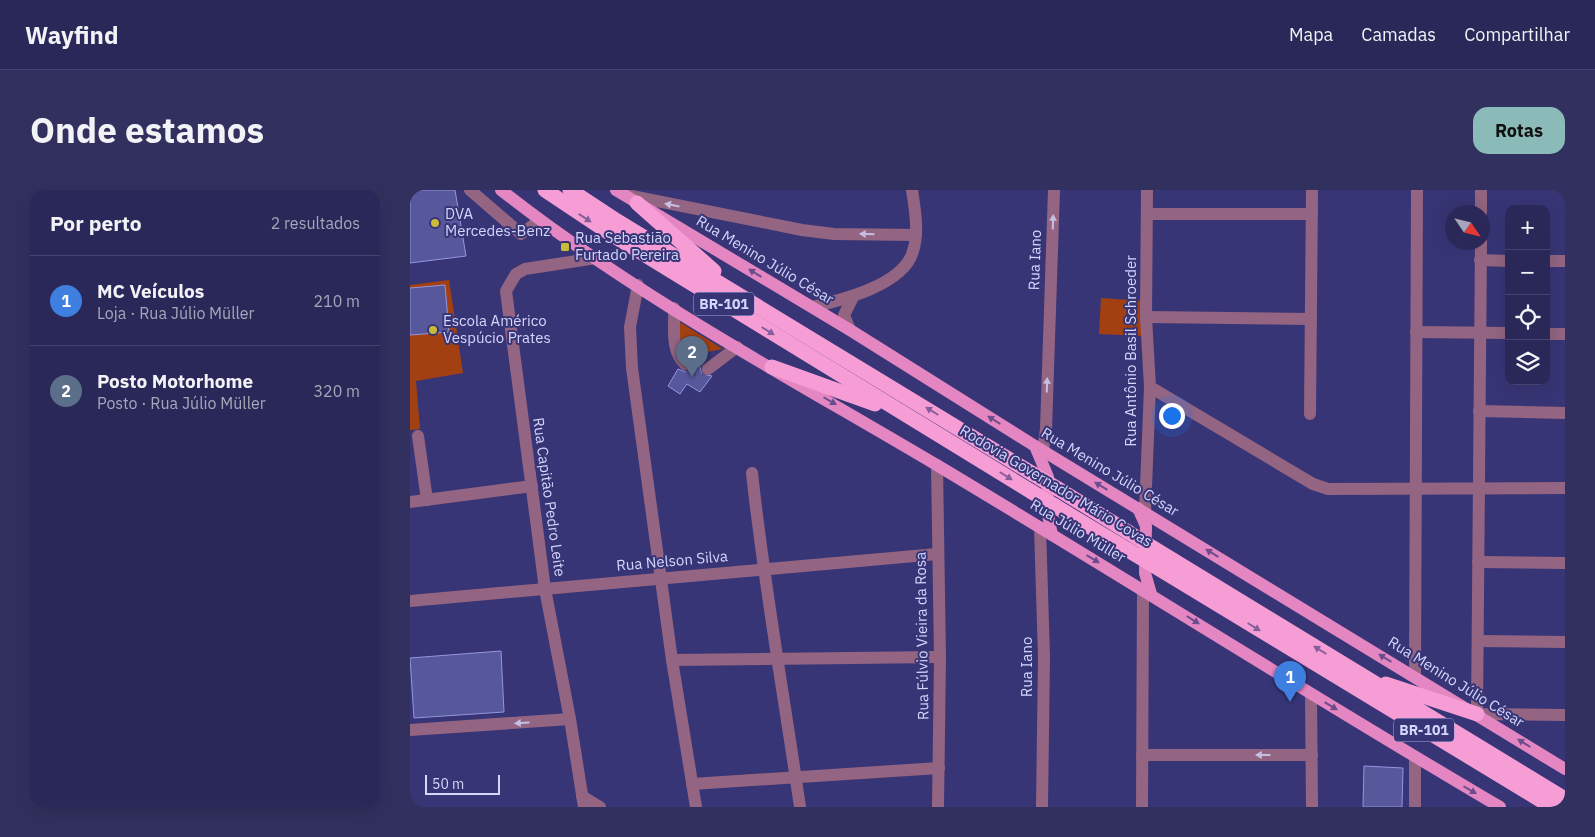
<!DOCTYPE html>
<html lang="pt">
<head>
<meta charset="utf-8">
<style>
  body { margin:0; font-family:"IBM Plex Sans",sans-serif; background:#32305e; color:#f1f3f6 }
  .controls { position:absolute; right:15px; top:15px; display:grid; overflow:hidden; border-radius:10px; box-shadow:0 5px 20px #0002 }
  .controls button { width:45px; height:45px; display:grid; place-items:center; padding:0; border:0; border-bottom:1px solid #46446e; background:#2a2858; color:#f1f3f6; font:25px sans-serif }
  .compass { position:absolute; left:1035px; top:15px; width:45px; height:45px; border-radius:50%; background:#2a2858; box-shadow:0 5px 20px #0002; rotate:125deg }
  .scale { position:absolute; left:15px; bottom:12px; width:75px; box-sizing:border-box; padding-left:5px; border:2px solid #d3d6fd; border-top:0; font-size:14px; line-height:18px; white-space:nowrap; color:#d3d6fd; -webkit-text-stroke:4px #383576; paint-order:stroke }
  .you { position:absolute; left:761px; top:225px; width:18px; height:18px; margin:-12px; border:4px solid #fff; border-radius:50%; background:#1a73e8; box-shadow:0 0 0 8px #1a73e833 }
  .badge { display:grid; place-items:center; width:32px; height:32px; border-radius:50%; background:#8bbbb9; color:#fff; font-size:16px; font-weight:700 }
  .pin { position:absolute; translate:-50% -41px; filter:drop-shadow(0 1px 2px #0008) }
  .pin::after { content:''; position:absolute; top:26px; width:18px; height:15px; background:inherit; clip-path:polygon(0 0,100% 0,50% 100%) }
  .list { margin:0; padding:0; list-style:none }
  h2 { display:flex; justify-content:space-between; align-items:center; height:65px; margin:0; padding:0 20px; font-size:21px }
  h2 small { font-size:16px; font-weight:400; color:#a5a6ba }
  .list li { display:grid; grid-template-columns:32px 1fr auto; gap:15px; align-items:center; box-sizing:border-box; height:90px; padding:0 20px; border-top:1px solid #46446e }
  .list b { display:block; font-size:19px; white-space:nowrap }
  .list p { margin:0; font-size:16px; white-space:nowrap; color:#a5a6ba }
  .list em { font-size:16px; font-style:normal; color:#a5a6ba }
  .icon { flex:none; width:28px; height:28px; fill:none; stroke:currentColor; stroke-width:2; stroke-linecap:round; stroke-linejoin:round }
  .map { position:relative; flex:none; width:1155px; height:617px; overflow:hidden; border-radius:15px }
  header { display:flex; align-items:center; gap:30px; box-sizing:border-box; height:70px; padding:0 25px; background:#2a2858; border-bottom:1px solid #46446e }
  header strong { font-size:24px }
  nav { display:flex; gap:28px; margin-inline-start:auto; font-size:18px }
  .intro { display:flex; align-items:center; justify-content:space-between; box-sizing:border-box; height:120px; padding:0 30px }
  h1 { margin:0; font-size:35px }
  .button { padding:12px 22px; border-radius:15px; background:#8bbbb9; color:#111; font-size:18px; font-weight:700 }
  main { display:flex; gap:30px; padding:0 30px }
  aside { flex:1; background:#2a2858; border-radius:15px; box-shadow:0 5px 20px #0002 }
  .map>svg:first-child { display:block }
  .green { fill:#a24012 }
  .building { fill:#57579b; stroke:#9496e1 }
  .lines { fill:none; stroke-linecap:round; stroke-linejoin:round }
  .minor-tunnel { stroke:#4f4d8a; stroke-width:12; stroke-dasharray:12 6; stroke-linecap:butt }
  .minor { stroke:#936582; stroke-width:12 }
  .major { stroke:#e386c2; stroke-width:12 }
  .highway { stroke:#f79dd6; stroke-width:15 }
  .highway-bridge { stroke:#f79dd6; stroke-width:15 }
  .oneway { fill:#c6bfe4 }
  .oneway2 { fill:#845f9c }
  .oneway3 { fill:#6b4d8d }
  .poi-dot { fill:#caba39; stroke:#383576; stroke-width:2 }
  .labels { text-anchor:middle; stroke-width:4; stroke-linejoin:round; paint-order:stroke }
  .shield { fill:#383576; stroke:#a4a6d4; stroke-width:1 }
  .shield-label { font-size:14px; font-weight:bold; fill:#d3d6fd }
  .poi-label { font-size:15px; fill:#d3d6fd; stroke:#383576; text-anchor:start }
  .street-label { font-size:15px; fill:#d3d6fd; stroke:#383576 }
</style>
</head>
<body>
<header>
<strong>Wayfind</strong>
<nav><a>Mapa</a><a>Camadas</a><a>Compartilhar</a></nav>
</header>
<div class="intro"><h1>Onde estamos</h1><a class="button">Rotas</a></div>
<main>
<aside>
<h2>Por perto<small>2 resultados</small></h2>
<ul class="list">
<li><span class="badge" style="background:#3f7fe0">1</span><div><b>MC Veículos</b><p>Loja · Rua Júlio Müller</p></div><em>210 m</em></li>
<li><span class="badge" style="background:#5c6f8a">2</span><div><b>Posto Motorhome</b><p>Posto · Rua Júlio Müller</p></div><em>320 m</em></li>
</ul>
</aside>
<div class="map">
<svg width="1155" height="617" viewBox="0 0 1155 617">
  <rect width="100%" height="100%" fill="#383576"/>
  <g class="green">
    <path d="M39,90L53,183L6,191L10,239L0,240V95Z"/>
    <path d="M691,108L735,111L733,146L689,144Z"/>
    <path d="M268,131L313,159L292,163L267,148Z"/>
  </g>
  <g class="building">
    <path d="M0,0H45L56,66L0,73Z"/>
    <path d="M35,95L39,142L0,145V98Z"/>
    <path d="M280,160L293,168L289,174L292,184L302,186L290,202L277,194L270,204L258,196L268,179L276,182L282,177L283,172L277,164Z"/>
    <path d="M91,461L94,522L4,528L0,468Z"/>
    <path d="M954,576L993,578L992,617H953Z"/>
  </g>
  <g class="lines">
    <path class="minor-tunnel" d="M275,174L285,180L298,179"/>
    <g class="minor">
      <path d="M60,0L111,44L130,30"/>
      <path d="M217,5L392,40L424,44L506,45"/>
      <path d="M1071,22V0"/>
      <path d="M737,24H902"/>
      <path d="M1071,52L1067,524L1155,525"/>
      <path d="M1070,70L1099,71"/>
      <path d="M1136,71H1155"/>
      <path d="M228,95L220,137L222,178L262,470L286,617"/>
      <path d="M402,117C432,110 494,95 503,61C509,43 505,19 502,0"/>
      <path d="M264,118C265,137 260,160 275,174"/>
      <path d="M736,127L901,129"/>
      <path d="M440,140L434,125L443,107"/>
      <path d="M1006,142L1099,143"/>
      <path d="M1136,144H1155"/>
      <path d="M298,179L327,157"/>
      <path d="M740,197L903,294L918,299L1155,298"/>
      <path d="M1069,221L1155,223"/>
      <path d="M900,224L902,0"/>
      <path d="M8,246L17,310"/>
      <path d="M633,261L636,239L644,0"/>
      <path d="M527,275L530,467L528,617"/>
      <path d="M342,283C354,395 374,506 390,617"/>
      <path d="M0,312L122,296"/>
      <path d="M735,322L740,197L736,127L737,0"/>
      <path d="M630,337L634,467L632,617"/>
      <path d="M1068,372L1155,373"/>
      <path d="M0,411L527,364"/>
      <path d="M1068,451L1155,452"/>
      <path d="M262,470L530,467"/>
      <path d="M1005,486L1007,0"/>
      <path d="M901,504L902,617"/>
      <path d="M0,540L160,529"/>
      <path d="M732,565H902"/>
      <path d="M282,594L529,578"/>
      <path d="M172,606L190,617"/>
      <path d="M174,617L160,529L135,399L96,101L106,84L115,79L186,68"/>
      <path d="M732,617L733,399"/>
      <path d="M1005,617V568"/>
    </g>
    <g class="major">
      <path d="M91,0C227,107 382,189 530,277C717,389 901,506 1090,617"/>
      <path d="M206,0L440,140L625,256L1155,579"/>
      <path d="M625,256L638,287L637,320L642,345"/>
      <path d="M728,318L736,336L735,383L741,404"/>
    </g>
    <g class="highway">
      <path d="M135,0L201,44L622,302"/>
      <path d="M160,0L207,31L623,284"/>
      <path d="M227,13L304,81"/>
      <path d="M362,177L465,214"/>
      <path d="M648,299L718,342"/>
      <path d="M645,316L718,360"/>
      <path d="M743,358L1155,609"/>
      <path d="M743,375L1142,617"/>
      <path d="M976,494L1067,524"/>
    </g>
    <g class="highway-bridge">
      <path d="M623,284L648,299"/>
      <path d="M622,302L645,316"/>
      <path d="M718,342L743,358"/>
      <path d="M718,360L743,375"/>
    </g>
  </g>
  <defs><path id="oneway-solid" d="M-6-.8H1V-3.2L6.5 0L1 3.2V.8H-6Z" transform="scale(1.25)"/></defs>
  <g class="oneway">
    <use href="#oneway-solid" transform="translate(262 15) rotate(-169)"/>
    <use href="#oneway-solid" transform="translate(643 32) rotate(-88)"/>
    <use href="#oneway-solid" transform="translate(457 44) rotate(-179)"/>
    <use href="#oneway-solid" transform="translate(637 195) rotate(-88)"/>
    <use href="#oneway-solid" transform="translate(112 533) rotate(176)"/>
    <use href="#oneway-solid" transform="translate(853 565) rotate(180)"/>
  </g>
  <g class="oneway2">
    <use href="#oneway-solid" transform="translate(175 28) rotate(33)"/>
    <use href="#oneway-solid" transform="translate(358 141) rotate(32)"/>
    <use href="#oneway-solid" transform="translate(522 221) rotate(-148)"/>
    <use href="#oneway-solid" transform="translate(596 286) rotate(32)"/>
    <use href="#oneway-solid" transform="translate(844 437) rotate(32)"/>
    <use href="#oneway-solid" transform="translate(910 460) rotate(-148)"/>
  </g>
  <g class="oneway3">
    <use href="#oneway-solid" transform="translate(345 83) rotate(-149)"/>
    <use href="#oneway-solid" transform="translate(420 211) rotate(30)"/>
    <use href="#oneway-solid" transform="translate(584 230) rotate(-148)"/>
    <use href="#oneway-solid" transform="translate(691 296) rotate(-149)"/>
    <use href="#oneway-solid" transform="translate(802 363) rotate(-149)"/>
    <use href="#oneway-solid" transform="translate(683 369) rotate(31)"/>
    <use href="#oneway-solid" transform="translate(783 430) rotate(32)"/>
    <use href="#oneway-solid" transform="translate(975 468) rotate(-149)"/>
    <use href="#oneway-solid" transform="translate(921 516) rotate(31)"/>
    <use href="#oneway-solid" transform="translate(1114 553) rotate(-148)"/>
    <use href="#oneway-solid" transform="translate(1060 600) rotate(30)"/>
  </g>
  <g class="poi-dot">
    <circle cx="25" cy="33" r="5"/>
    <rect x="150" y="52" width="10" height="10" rx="2.5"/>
    <circle cx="23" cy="140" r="5"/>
  </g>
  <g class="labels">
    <g class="shield">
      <rect x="284" y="102.5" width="60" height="23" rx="4"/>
      <rect x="984" y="528.5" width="60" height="23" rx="4"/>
    </g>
    <g class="shield-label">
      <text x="314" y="119">BR-101</text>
      <text x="1014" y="545">BR-101</text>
    </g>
    <g class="poi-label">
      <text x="35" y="29">DVA<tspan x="35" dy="17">Mercedes-Benz</tspan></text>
      <text x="165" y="53">Rua Sebastião<tspan x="165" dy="17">Furtado Pereira</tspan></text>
      <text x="33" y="136">Escola Américo<tspan x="33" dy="17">Vespúcio Prates</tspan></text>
    </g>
    <g class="street-label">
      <text transform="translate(355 70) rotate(31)" y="5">Rua Menino Júlio César</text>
      <text transform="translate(625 70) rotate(-88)" y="5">Rua Iano</text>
      <text transform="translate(721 161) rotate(-90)" y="5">Rua Antônio Basil Schroeder</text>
      <text transform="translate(700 282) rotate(31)" y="5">Rua Menino Júlio César</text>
      <text transform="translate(646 296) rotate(31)" y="5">Rodovia Governador Mário Covas</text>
      <text transform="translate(139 307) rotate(82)" y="5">Rua Capitão Pedro Leite</text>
      <text transform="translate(668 341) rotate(31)" y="5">Rua Júlio Müller</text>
      <text transform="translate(262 371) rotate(-5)" y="5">Rua Nelson Silva</text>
      <text transform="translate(512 446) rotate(-91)" y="5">Rua Fúlvio Vieira da Rosa</text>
      <text transform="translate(617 477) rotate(-90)" y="5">Rua Iano</text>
      <text transform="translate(1046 492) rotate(32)" y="5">Rua Menino Júlio César</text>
    </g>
  </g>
</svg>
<div class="controls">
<button>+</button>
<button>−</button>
<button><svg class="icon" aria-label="locate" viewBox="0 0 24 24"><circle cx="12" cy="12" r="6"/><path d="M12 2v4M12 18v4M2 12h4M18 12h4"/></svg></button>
<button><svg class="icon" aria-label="layers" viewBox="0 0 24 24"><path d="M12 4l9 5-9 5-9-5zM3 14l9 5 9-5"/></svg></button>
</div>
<svg class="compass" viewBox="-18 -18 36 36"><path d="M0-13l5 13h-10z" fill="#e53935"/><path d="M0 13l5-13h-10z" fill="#a5a6ba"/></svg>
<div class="scale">50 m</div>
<div class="you"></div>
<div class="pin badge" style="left:880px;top:512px;background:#3f7fe0">1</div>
<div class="pin badge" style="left:282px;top:187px;background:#5c6f8a">2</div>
</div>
</main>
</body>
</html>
